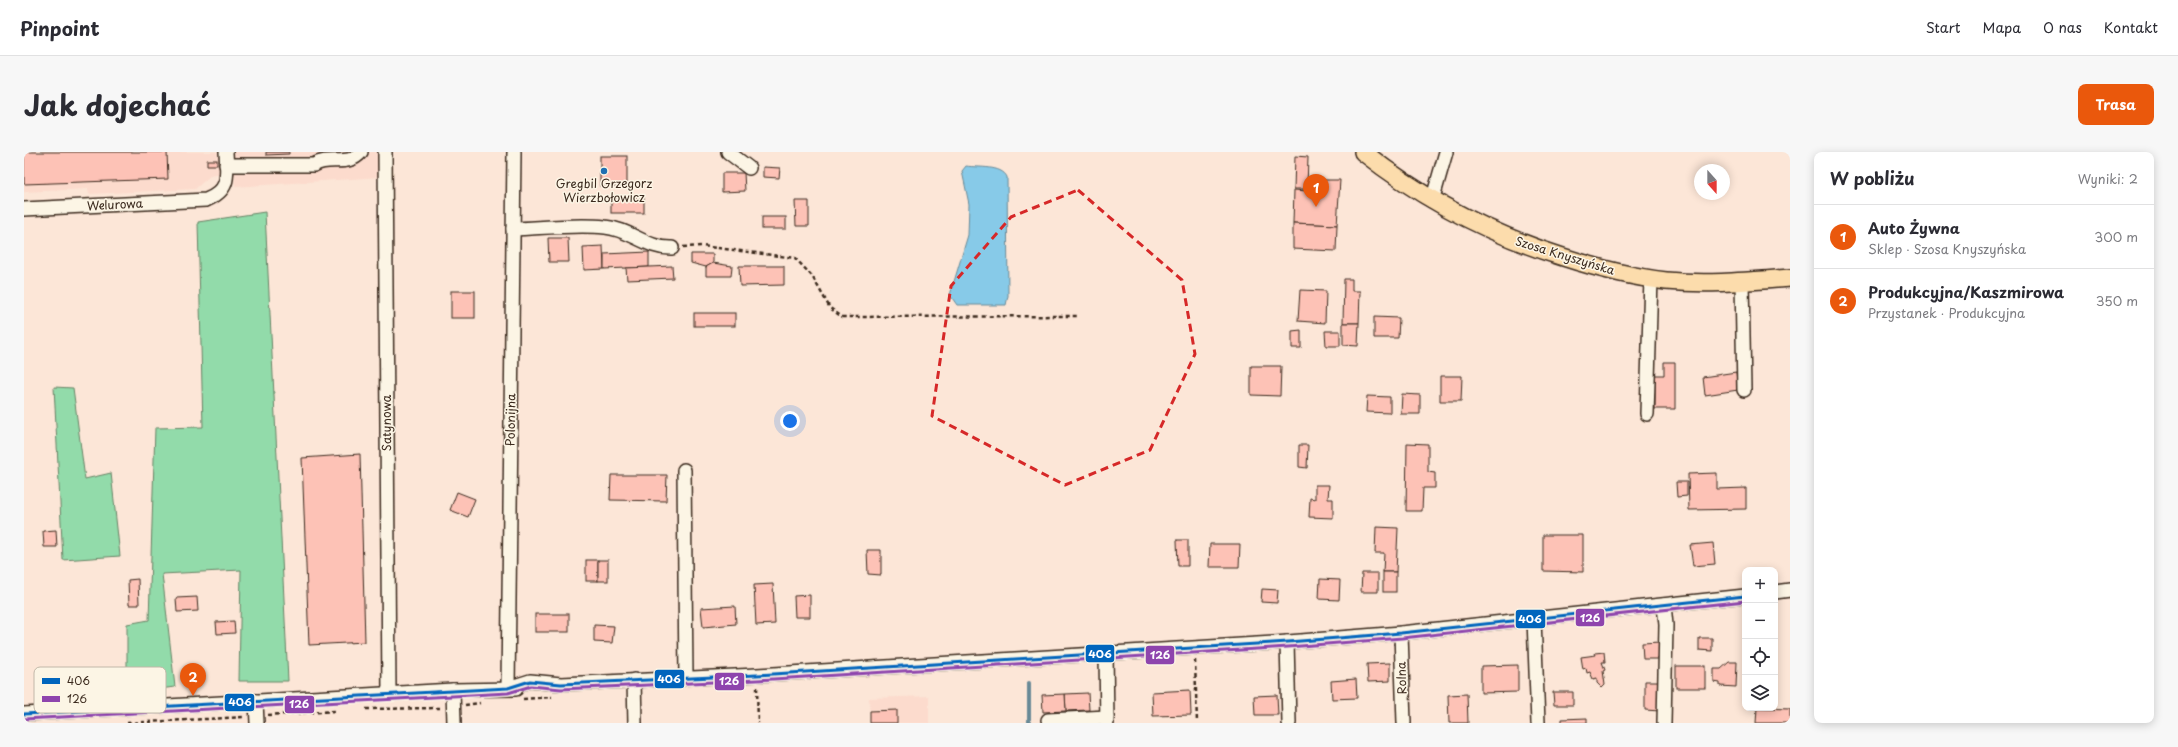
<!DOCTYPE html>
<html lang="pl">
<head>
<meta charset="utf-8">
<style>
  body { margin:0; font-family:"Playpen Sans",sans-serif; background:#f7f7f7; color:#2b2b33 }
  .controls { position:absolute; right:12px; bottom:12px; display:grid; overflow:hidden; border-radius:8px; box-shadow:0 2px 10px #0003 }
  .controls button { width:36px; height:36px; display:grid; place-items:center; padding:0; border:0; border-bottom:1px solid #e1e1e2; background:#fff; color:#2b2b33; font:20px sans-serif }
  .compass { position:absolute; left:1670px; top:12px; width:36px; height:36px; border-radius:50%; background:#fff; box-shadow:0 2px 10px #0003; rotate:159deg }
  .you { position:absolute; left:766px; top:269px; width:14px; height:14px; margin:-10px; border:3px solid #fff; border-radius:50%; background:#1a73e8; box-shadow:0 0 0 6px #1a73e833 }
  .badge { display:grid; place-items:center; width:26px; height:26px; border-radius:50%; background:#ea580c; color:#fff; font-size:13px; font-weight:700 }
  .pin { position:absolute; translate:-50% -33px; filter:drop-shadow(0 1px 2px #0008) }
  .pin::after { content:''; position:absolute; top:21px; width:14px; height:12px; background:inherit; clip-path:polygon(0 0,100% 0,50% 100%) }
  .list { margin:0; padding:0; list-style:none }
  h2 { display:flex; justify-content:space-between; align-items:center; height:52px; margin:0; padding:0 16px; font-size:17px }
  h2 small { font-size:13px; font-weight:400; color:#7c7c81 }
  .list li { display:grid; grid-template-columns:26px 1fr auto; gap:12px; align-items:center; box-sizing:border-box; height:64px; padding:0 16px; border-top:1px solid #e1e1e2 }
  .list b { display:block; font-size:15px; white-space:nowrap }
  .list p { margin:0; font-size:13px; white-space:nowrap; color:#7c7c81 }
  .list em { font-size:13px; font-style:normal; color:#7c7c81 }
  .icon { flex:none; width:22px; height:22px; fill:none; stroke:currentColor; stroke-width:2; stroke-linecap:round; stroke-linejoin:round }
  .map { position:relative; flex:none; width:1766px; height:571px; overflow:hidden; border-radius:8px }
  header { display:flex; align-items:center; gap:24px; box-sizing:border-box; height:56px; padding:0 20px; background:#fff; border-bottom:1px solid #e1e1e2 }
  header strong { font-size:19px }
  nav { display:flex; gap:22px; margin-inline-start:auto; font-size:14px }
  .intro { display:flex; align-items:center; justify-content:space-between; box-sizing:border-box; height:96px; padding:0 24px }
  h1 { margin:0; font-size:28px }
  .button { padding:10px 18px; border-radius:8px; background:#ea580c; color:#fff; font-size:14px; font-weight:700 }
  main { display:flex; gap:24px; padding:0 24px }
  aside { flex:1; background:#fff; border-radius:8px; box-shadow:0 2px 10px #0003 }
  .map>svg:first-child { display:block }
  .built { fill:#fcdbcd }
  .green { fill:#92dbaa; stroke:#668264 }
  .water { fill:#87cae8; stroke:#698a97 }
  .lines { fill:none; stroke-linecap:round; stroke-linejoin:round }
  .stream { stroke:#698a97; stroke-width:4 }
  .building { fill:#fdc2b6; stroke:#3b2a1e }
  .minor-casing { stroke:#3b2a1e; stroke-width:16 }
  .major-casing { stroke:#3b2a1e; stroke-width:20 }
  .path { stroke:#3b2a1e; stroke-width:2.5; stroke-dasharray:4 3; stroke-linecap:butt }
  .minor { stroke:#fcf5e5; stroke-width:13 }
  .major { stroke:#fcdcac; stroke-width:17 }
  .bus-1-casing { stroke:#fcf5e5; stroke-width:6 }
  .bus-2-casing { stroke:#fcf5e5; stroke-width:6 }
  .bus-1 { stroke:#0065bd; stroke-width:3 }
  .bus-2 { stroke:#8e44ad; stroke-width:3 }
  .marked { fill:none; stroke:#d62828; stroke-width:3; stroke-dasharray:8 5; stroke-linejoin:round }
  .poi-dot { fill:#1f6fb2; stroke:#fcf5e5; stroke-width:1.5 }
  .labels { text-anchor:middle; stroke-width:3; stroke-linejoin:round; paint-order:stroke }
  .poi-label { font-size:12px; fill:#3b2a1e; stroke:#fcf5e5 }
  .street-label { font-size:12px; fill:#3b2a1e; stroke:#fcf5e5 }
  .key { fill:#fcf5e5; stroke:#c2b8a9; stroke-width:1 }
  .key-label { font-size:11px; fill:#3b2a1e }
  .line-badge { stroke:#fcf5e5; stroke-width:1.5 }
  .badge-label { font-size:11px; text-anchor:middle; font-weight:bold; fill:#fff }
</style>
</head>
<body>
<header>
<strong>Pinpoint</strong>
<nav><a>Start</a><a>Mapa</a><a>O nas</a><a>Kontakt</a></nav>
</header>
<div class="intro"><h1>Jak dojechać</h1><a class="button">Trasa</a></div>
<main>
<div class="map">
<svg width="1766" height="571" viewBox="0 0 1766 571">
  <rect width="100%" height="100%" fill="#fce6d7"/>
  <filter id="ink" filterUnits="userSpaceOnUse"><feTurbulence type="fractalNoise" baseFrequency=".025" numOctaves="2"/><feDisplacementMap in="SourceGraphic" scale="8" xChannelSelector="R" yChannelSelector="G"/><feConvolveMatrix kernelMatrix="1 2 1 2 8 2 1 2 1" color-interpolation-filters="sRGB"/></filter>
  <g filter="url(#ink)">
    <g class="built">
      <path d="M0,0H356V25L211,35L210,22L192,23L186,24L171,37L65,42L64,37L0,40Z"/>
      <path d="M905,544V571H846L845,546Z"/>
    </g>
    <g class="green">
      <path d="M241,60L264,529H215L217,418L138,422L151,535L103,541V472L125,468L131,276L179,275L174,70Z"/>
      <path d="M30,235L49,236L61,327L87,321L96,404L39,408Z"/>
    </g>
    <path class="water" d="M942,14C955,16 977,13 983,25L984,144L982,153H933L926,143L944,83L945,52L938,19Z"/>
    <g class="lines">
      <path class="stream" d="M1005,531V571"/>
    </g>
    <g class="building">
      <path d="M0,0H143L144,27L0,32Z"/>
      <path d="M242,0H265V2L242,3Z"/>
      <rect x="576" y="4" width="27" height="30"/>
      <path d="M1271,4L1284,5L1283,37H1270Z"/>
      <rect x="183" y="8" width="10" height="5"/>
      <path d="M739,15L756,16L755,26L739,25Z"/>
      <path d="M698,21H720L721,39L698,40Z"/>
      <path d="M1299,28H1316L1313,73L1269,71L1270,38L1298,40Z"/>
      <rect x="587" y="46" width="33" height="15"/>
      <path d="M771,49H785V74H772Z"/>
      <rect x="738" y="65" width="24" height="12"/>
      <path d="M1269,71L1313,73L1312,99L1269,97Z"/>
      <path d="M524,86H544L545,110H525Z"/>
      <path d="M579,94L580,117L560,118L559,95Z"/>
      <path d="M625,100V115L580,117V102Z"/>
      <path d="M667,102H689V111L682,115L667,111Z"/>
      <path d="M689,111L708,114L707,124H682V115Z"/>
      <path d="M648,114L649,126L603,128L602,116Z"/>
      <path d="M715,114H760V133L716,134Z"/>
      <path d="M1320,127H1328V139H1336L1335,171H1319Z"/>
      <path d="M1276,138L1302,139L1301,171L1274,169Z"/>
      <rect x="427" y="139" width="24" height="27"/>
      <rect x="670" y="161" width="41" height="13"/>
      <path d="M1350,165L1375,166L1374,186H1350Z"/>
      <path d="M1319,171H1335L1334,194L1319,193Z"/>
      <path d="M1277,178V196H1268V179Z"/>
      <path d="M1301,179H1316V194H1302Z"/>
      <path d="M1640,210H1651V257H1631V223H1640Z"/>
      <path d="M1227,214H1257L1256,244L1227,243Z"/>
      <path d="M1712,220L1714,238L1681,243L1679,225Z"/>
      <path d="M1416,224H1438L1437,249H1416Z"/>
      <path d="M1378,242L1396,243V262H1377Z"/>
      <path d="M1343,244L1366,245V261L1342,260Z"/>
      <path d="M1383,291L1404,292V320L1411,321V336H1399L1398,359H1382Z"/>
      <path d="M1275,293H1284L1283,316L1275,315Z"/>
      <path d="M336,302L341,490L285,493L278,306Z"/>
      <path d="M1693,321V337L1722,336V357L1665,358L1664,322Z"/>
      <path d="M587,323H643L642,349L586,348Z"/>
      <path d="M1652,330H1663V344L1653,345Z"/>
      <path d="M1291,333H1305L1304,347H1309V366L1285,365L1286,346L1291,347Z"/>
      <path d="M433,340L451,347L444,365L426,358Z"/>
      <path d="M1352,375L1374,376L1372,420H1359L1360,401H1351Z"/>
      <path d="M32,378L33,395H20L19,379Z"/>
      <path d="M1519,383H1559V420L1519,419Z"/>
      <path d="M1153,388H1164V414H1154Z"/>
      <path d="M1689,391L1691,412L1669,414L1666,393Z"/>
      <path d="M1186,392H1216L1215,415H1185Z"/>
      <path d="M843,398H857V423L844,422Z"/>
      <rect x="562" y="408" width="12" height="21"/>
      <rect x="574" y="408" width="10" height="21"/>
      <rect x="1359" y="420" width="13" height="20"/>
      <path d="M1338,421H1354V440H1337Z"/>
      <path d="M114,427L115,453H105L104,428Z"/>
      <path d="M1296,427L1316,428L1315,448L1295,447Z"/>
      <path d="M749,432L751,472L732,473L730,433Z"/>
      <path d="M1238,437L1254,438L1253,451L1237,450Z"/>
      <path d="M786,443V465H771L770,444Z"/>
      <path d="M173,445L174,459L153,460L152,446Z"/>
      <path d="M711,454L712,472L679,475L677,456Z"/>
      <rect x="511" y="462" width="34" height="18"/>
      <path d="M210,469L211,481L193,482L192,470Z"/>
      <path d="M570,473L590,474L588,491L570,490Z"/>
      <path d="M1675,486H1688V499L1675,498Z"/>
      <path d="M1636,490L1637,507H1619L1618,491Z"/>
      <path d="M1580,500L1581,510H1578L1581,518L1579,519L1581,533L1578,536L1573,531V526L1569,527L1566,520L1563,521L1562,516L1559,517L1557,505L1572,503L1571,501Z"/>
      <path d="M1705,510H1713L1712,535L1696,534V531L1690,530V517H1697Z"/>
      <path d="M1366,511V529L1344,530L1343,512Z"/>
      <path d="M1494,513V540L1457,541V514Z"/>
      <rect x="1652" y="514" width="29" height="22"/>
      <path d="M1332,527L1333,546L1308,547L1307,529Z"/>
      <path d="M1621,529H1637L1636,559L1621,558Z"/>
      <path d="M1166,538L1167,563L1129,564L1128,540Z"/>
      <path d="M1529,540H1549V553H1530Z"/>
      <path d="M1064,541L1065,558L1042,559L1041,542Z"/>
      <path d="M1041,542L1042,559L1019,560L1018,543Z"/>
      <path d="M1443,542L1444,571H1425L1424,543Z"/>
      <path d="M1253,543L1254,563H1231L1230,544Z"/>
      <path d="M1733,556L1766,557V571H1732Z"/>
      <path d="M873,558V571H846V559Z"/>
      <path d="M1563,566V571H1538V567Z"/>
    </g>
    <g class="lines">
      <g class="minor-casing">
        <g id="minor">
          <path d="M361,0L365,542"/>
          <path d="M704,0L725,16"/>
          <path d="M202,13H290C305,3 324,16 337,0"/>
          <path d="M1408,49L1422,0"/>
          <path d="M0,57L182,48C207,38 203,23 202,0"/>
          <path d="M489,77C518,76 552,72 581,75C606,77 623,97 648,96"/>
          <path d="M1718,130L1720,238"/>
          <path d="M1623,262L1627,126"/>
          <path d="M660,318L662,526"/>
          <path d="M1751,440L1766,438"/>
          <path d="M1640,453L1642,473L1640,571"/>
          <path d="M1510,467L1514,571"/>
          <path d="M1377,481L1380,571"/>
          <path d="M1263,490L1265,571"/>
          <path d="M1082,502L1083,571"/>
          <path d="M610,528L611,571"/>
          <path d="M484,536L506,529L537,532L733,523L1264,490L1377,481L1721,444"/>
          <path d="M484,536L490,0"/>
          <path d="M429,538L430,571"/>
          <path d="M232,549L233,571"/>
          <path d="M0,562L429,538L492,537"/>
          <path d="M1024,568L1083,565"/>
        </g>
      </g>
      <g class="major-casing">
        <path id="major" d="M1339,0C1400,48 1465,82 1539,105C1573,116 1607,125 1642,129C1684,133 1725,129 1766,126"/>
      </g>
      <g class="path">
        <path d="M659,95L678,94L771,106L788,124L806,156L818,165L1053,164"/>
        <path d="M1171,508L1173,571"/>
        <path d="M733,535L734,571"/>
        <path d="M499,547L528,545"/>
        <path d="M441,553L456,551"/>
        <path d="M342,557L418,556"/>
        <path d="M244,563L313,559"/>
        <path d="M103,571L221,565"/>
      </g>
      <use href="#minor" class="minor"/>
      <use href="#major" class="major"/>
      <g class="bus-1-casing">
        <path id="bus-1" d="M0,562L484,536L506,529L537,532L733,523L1264,490L1377,481L1721,444"/>
      </g>
      <g class="bus-2-casing">
        <path id="bus-2" d="M0,567L484,541L507,534L537,537L733,528L1264,495L1378,486L1721,449"/>
      </g>
      <use href="#bus-1" class="bus-1"/>
      <use href="#bus-2" class="bus-2"/>
    </g>
  </g>
  <path class="marked" d="M1054,38L1158,128L1171,202L1126,298L1041,333L908,264L927,134L987,65Z"/>
  <circle class="poi-dot" cx="580" cy="19" r="4"/>
  <g class="labels">
    <g class="poi-label">
      <text x="580" y="36">Gregbil Grzegorz<tspan x="580" dy="14">Wierzbołowicz</tspan></text>
    </g>
    <g class="street-label">
      <text transform="translate(91 53) rotate(-3)" y="4">Welurowa</text>
      <text transform="translate(1541 104) rotate(17)" y="4">Szosa Knyszyńska</text>
      <text transform="translate(487 268) rotate(-89)" y="4">Polonijna</text>
      <text transform="translate(363 271) rotate(-90)" y="4">Satynowa</text>
      <text transform="translate(1378 526) rotate(-92)" y="4">Rolna</text>
    </g>
  </g>
  <rect x="10" y="515" width="132" height="46" rx="6" class="key"/>
  <rect x="18" y="526" width="18" height="6" fill="#0065bd"/>
  <rect x="18" y="544" width="18" height="6" fill="#8e44ad"/>
  <g class="key-label">
    <text x="43" y="533">406</text>
    <text x="43" y="551">126</text>
  </g>
  <g class="line-badge">
    <rect x="1551" y="456" width="30" height="19" rx="4" fill="#8e44ad"/>
    <rect x="1491" y="457" width="31" height="20" rx="4" fill="#0065bd"/>
    <rect x="1061" y="492" width="30" height="19" rx="4" fill="#0065bd"/>
    <rect x="1121" y="493" width="30" height="20" rx="4" fill="#8e44ad"/>
    <rect x="630" y="517" width="31" height="20" rx="4" fill="#0065bd"/>
    <rect x="690" y="520" width="31" height="19" rx="4" fill="#8e44ad"/>
    <rect x="200" y="541" width="31" height="19" rx="4" fill="#0065bd"/>
    <rect x="260" y="543" width="31" height="19" rx="4" fill="#8e44ad"/>
  </g>
  <g class="badge-label">
    <text x="1566" y="470">126</text>
    <text x="1506" y="471">406</text>
    <text x="1076" y="506">406</text>
    <text x="1136" y="507">126</text>
    <text x="645" y="531">406</text>
    <text x="705" y="533">126</text>
    <text x="216" y="554">406</text>
    <text x="275" y="556">126</text>
  </g>
</svg>
<div class="controls">
<button>+</button>
<button>−</button>
<button><svg class="icon" aria-label="locate" viewBox="0 0 24 24"><circle cx="12" cy="12" r="6"/><path d="M12 2v4M12 18v4M2 12h4M18 12h4"/></svg></button>
<button><svg class="icon" aria-label="layers" viewBox="0 0 24 24"><path d="M12 4l9 5-9 5-9-5zM3 14l9 5 9-5"/></svg></button>
</div>
<svg class="compass" viewBox="-18 -18 36 36"><path d="M0-13l5 13h-10z" fill="#e53935"/><path d="M0 13l5-13h-10z" fill="#7c7c81"/></svg>
<div class="you"></div>
<div class="pin badge" style="left:1292px;top:55px">1</div>
<div class="pin badge" style="left:169px;top:544px">2</div>
</div>
<aside>
<h2>W pobliżu<small>Wyniki: 2</small></h2>
<ul class="list">
<li><span class="badge">1</span><div><b>Auto Żywna</b><p>Sklep · Szosa Knyszyńska</p></div><em>300 m</em></li>
<li><span class="badge">2</span><div><b>Produkcyjna/Kaszmirowa</b><p>Przystanek · Produkcyjna</p></div><em>350 m</em></li>
</ul>
</aside>
</main>
</body>
</html>
